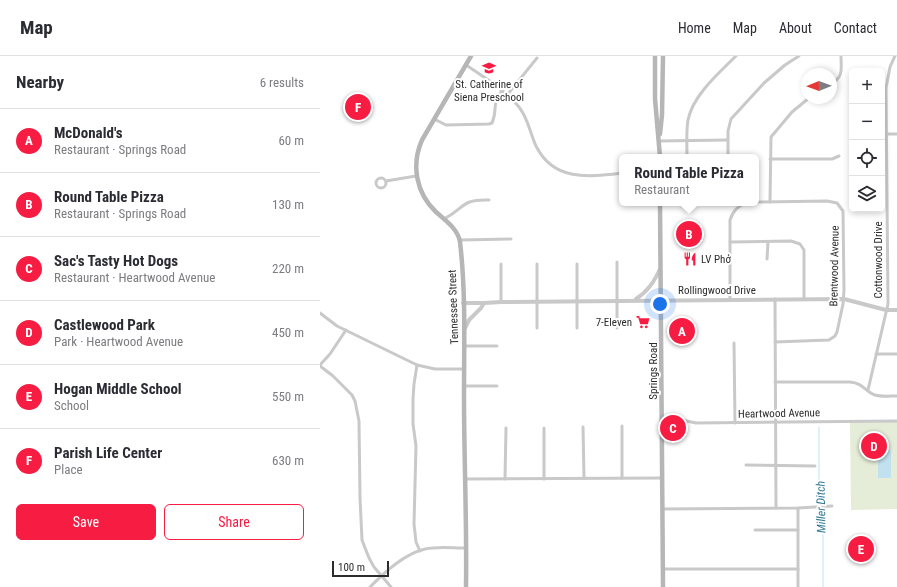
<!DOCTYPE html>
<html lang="en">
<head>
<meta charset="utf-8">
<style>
  body { margin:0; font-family:"Roboto Condensed",sans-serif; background:#f7f7f7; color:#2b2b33 }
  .controls { position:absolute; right:12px; top:12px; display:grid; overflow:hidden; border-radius:6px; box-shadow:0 2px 6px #0003 }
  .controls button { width:36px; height:36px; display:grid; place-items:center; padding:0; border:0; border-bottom:1px solid #e1e1e2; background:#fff; color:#2b2b33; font:20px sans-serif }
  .compass { position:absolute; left:481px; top:12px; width:36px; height:36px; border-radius:50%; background:#fff; box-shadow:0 2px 6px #0003; rotate:269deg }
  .scale { position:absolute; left:12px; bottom:10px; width:57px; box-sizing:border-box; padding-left:4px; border:2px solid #2c2c2c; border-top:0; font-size:11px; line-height:14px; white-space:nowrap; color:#2c2c2c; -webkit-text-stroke:3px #fff; paint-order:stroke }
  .you { position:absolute; left:340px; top:248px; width:14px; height:14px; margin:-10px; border:3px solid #fff; border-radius:50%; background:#1a73e8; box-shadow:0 0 0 6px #1a73e833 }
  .badge { display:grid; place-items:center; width:26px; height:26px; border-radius:50%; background:#f61c42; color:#fff; font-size:13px; font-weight:700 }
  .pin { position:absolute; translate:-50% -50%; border:2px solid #fff; box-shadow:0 1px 4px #0006 }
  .popup { position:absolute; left:299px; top:98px; width:140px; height:52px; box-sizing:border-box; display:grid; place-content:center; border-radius:6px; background:#fff; filter:drop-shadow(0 1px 3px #0005); font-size:13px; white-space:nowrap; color:#7c7c81 }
  .popup b { font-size:15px; color:#2b2b33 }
  .popup::after { content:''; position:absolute; left:50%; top:100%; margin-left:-8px; border:8px solid transparent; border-top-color:#fff }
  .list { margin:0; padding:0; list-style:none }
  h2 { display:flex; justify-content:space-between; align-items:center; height:52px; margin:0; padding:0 16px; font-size:17px }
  h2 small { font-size:13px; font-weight:400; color:#7c7c81 }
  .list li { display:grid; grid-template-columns:26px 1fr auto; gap:12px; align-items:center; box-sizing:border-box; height:64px; padding:0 16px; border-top:1px solid #e1e1e2 }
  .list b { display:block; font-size:15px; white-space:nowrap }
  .list p { margin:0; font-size:13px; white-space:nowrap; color:#7c7c81 }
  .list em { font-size:13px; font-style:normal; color:#7c7c81 }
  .actions { display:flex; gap:8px; padding:12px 16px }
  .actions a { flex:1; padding:9px 0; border:1px solid #f61c42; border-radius:6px; text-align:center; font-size:14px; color:#f61c42 }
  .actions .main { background:#f61c42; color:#fff }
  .icon { flex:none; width:22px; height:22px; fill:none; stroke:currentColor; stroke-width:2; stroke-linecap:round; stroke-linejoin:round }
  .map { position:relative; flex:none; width:577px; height:531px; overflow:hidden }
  header { display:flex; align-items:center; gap:24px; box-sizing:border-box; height:56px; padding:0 20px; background:#fff; border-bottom:1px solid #e1e1e2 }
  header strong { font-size:19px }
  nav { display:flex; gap:22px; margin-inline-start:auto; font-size:14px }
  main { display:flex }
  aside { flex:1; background:#fff }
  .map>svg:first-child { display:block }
  .green { fill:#e5ecd8 }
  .water { fill:#c2e1ee }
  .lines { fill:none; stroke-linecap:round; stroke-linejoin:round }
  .stream { stroke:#c2e1ee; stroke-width:1 }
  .minor { stroke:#c9c9c9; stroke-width:3 }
  .tertiary { stroke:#c9c9c9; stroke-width:4 }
  .secondary { stroke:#b6b6b6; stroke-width:4.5 }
  .labels { text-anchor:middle; stroke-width:4; stroke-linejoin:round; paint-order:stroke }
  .poi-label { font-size:11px; fill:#2c2c2c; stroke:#fff }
  .street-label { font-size:11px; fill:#2c2c2c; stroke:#fff }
  .water-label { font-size:12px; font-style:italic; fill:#337995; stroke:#fff }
</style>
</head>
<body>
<header>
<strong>Map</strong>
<nav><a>Home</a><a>Map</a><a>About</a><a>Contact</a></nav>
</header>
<main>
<aside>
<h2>Nearby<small>6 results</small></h2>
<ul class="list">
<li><span class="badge">A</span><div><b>McDonald's</b><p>Restaurant · Springs Road</p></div><em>60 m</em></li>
<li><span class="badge">B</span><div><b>Round Table Pizza</b><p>Restaurant · Springs Road</p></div><em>130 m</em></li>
<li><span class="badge">C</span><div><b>Sac's Tasty Hot Dogs</b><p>Restaurant · Heartwood Avenue</p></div><em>220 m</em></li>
<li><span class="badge">D</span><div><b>Castlewood Park</b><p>Park · Heartwood Avenue</p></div><em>450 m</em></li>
<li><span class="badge">E</span><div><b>Hogan Middle School</b><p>School</p></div><em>550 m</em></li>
<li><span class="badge">F</span><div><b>Parish Life Center</b><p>Place</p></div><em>630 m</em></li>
</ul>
<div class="actions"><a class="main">Save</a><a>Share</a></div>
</aside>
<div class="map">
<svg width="577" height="531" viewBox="0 0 577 531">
  <rect width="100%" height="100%" fill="#fff"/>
  <path class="green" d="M530,365H577V453L531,454Z"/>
  <rect class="water" x="558" y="394" width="13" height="28"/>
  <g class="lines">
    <path class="stream" d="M499,371V448L503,456V531"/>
    <g class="minor">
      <path d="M146,9C164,21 185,34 199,51C208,62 210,77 216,90C234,126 269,121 302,117"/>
      <path d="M511,29C524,19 521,15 521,0"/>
      <path d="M187,39L217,2"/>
      <path d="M114,63L126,69L169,68L172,67C178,54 171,48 182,35"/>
      <path d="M562,77L566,78H577"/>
      <path d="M339,85L407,84"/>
      <path d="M367,101C367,89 366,76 368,64C373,39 399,17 416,0"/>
      <path d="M408,101V75L411,63L444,27L465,9L479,0"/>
      <path d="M450,103H512L519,100"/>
      <circle cx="61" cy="127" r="5"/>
      <path d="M66,125L96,120"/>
      <path d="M436,146L507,145L517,147L523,155L524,234L523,248L517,276L515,280L509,284L455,286"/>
      <path d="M450,146L451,81L472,56L489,42"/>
      <path d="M124,163C145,152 141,143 169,144"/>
      <path d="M140,184L191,183"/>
      <path d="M410,186L471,185L480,188L484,194V243"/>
      <path d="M447,203L448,186"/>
      <path d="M181,208V246"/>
      <path d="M217,208V272"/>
      <path d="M257,208V272"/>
      <path d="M410,243V164C413,155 418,149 427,147"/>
      <path d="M455,243L456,452"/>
      <path d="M0,257L17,270L97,309L115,313H144"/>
      <path d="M297,272V206"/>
      <path d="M414,287L415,367"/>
      <path d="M144,290H177"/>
      <path d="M556,298H577"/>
      <path d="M0,309L10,298L26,274"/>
      <path d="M97,309L94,328L93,343V368L96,390L94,468L96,486L100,495"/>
      <path d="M0,310L13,320L32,339L35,345L39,365L40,442L42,484L49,502L54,511L71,531"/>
      <path d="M455,326H530C544,327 545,336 555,339C561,341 570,340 577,340"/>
      <path d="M144,330H177"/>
      <path d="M548,334L568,248L566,32L570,11L575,0"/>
      <path d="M342,363L362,364L376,367L577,365"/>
      <path d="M302,370V422"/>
      <path d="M263,371L264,422"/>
      <path d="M224,372V423"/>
      <path d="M426,409L495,410"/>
      <path d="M145,423L342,422"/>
      <path d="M185,423L186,372"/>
      <path d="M478,452V531"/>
      <path d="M343,453L478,452L512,450"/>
      <path d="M435,474H478"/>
      <path d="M343,513H478"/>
      <path d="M50,531C65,516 84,498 105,493C118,490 132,492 145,492"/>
    </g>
    <g class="tertiary">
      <path d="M316,243C328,235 334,226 340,213"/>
      <path d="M143,247H164L181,246L524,243L566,254H577"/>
      <path d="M144,274L149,264L161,252L164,247"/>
    </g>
    <g class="secondary">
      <path d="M335,0V43L340,101"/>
      <path d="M340,78L342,59L343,0"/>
      <path d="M340,147L343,531"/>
      <path d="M146,531C147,467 144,404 144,340C144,289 146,237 140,186C138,173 125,164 116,156C96,137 91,109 102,84L151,0"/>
    </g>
  </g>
  <defs>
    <g id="school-bare" transform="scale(1.08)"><path d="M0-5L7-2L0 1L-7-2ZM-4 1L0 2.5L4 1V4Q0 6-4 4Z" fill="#f61c42" stroke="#fff" stroke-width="2.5" paint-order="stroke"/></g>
    <g id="restaurant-bare" transform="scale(1.08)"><path d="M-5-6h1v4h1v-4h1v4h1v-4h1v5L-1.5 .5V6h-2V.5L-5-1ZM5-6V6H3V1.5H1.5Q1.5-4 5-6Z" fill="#f61c42" stroke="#fff" stroke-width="2.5" paint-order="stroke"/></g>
    <g id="supermarket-bare" transform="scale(1.08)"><path d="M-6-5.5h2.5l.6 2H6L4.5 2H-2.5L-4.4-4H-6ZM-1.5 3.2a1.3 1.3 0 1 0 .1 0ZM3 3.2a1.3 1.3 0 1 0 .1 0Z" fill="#f61c42" stroke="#fff" stroke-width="2.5" paint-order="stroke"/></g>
  </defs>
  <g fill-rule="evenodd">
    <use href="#school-bare" x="169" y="12"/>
    <use href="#restaurant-bare" x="370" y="203"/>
    <use href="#supermarket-bare" x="323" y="266"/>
  </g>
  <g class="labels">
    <g class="poi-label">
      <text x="169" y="32">St. Catherine of<tspan x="169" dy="13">Siena Preschool</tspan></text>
      <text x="381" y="207" text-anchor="start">LV Phở</text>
      <text x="312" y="270" text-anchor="end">7-Eleven</text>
    </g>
    <g class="street-label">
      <text transform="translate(558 204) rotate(-90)" y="4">Cottonwood Drive</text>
      <text transform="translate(514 210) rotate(-89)" y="4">Brentwood Avenue</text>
      <text x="397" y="238">Rollingwood Drive</text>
      <text transform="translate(133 251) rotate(-92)" y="4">Tennessee Street</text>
      <text transform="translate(333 315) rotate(-90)" y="4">Springs Road</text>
      <text transform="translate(459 357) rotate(-1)" y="4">Heartwood Avenue</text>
    </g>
    <g class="water-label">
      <text transform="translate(501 451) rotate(-91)" y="4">Miller Ditch</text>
    </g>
  </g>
</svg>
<div class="controls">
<button>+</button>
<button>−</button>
<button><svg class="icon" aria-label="locate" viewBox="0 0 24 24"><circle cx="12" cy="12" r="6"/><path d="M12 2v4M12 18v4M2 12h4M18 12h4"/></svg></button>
<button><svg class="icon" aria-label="layers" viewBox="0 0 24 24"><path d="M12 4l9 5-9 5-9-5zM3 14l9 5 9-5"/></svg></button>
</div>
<svg class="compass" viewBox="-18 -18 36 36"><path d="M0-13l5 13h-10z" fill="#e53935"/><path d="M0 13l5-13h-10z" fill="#7c7c81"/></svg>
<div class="scale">100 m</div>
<div class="you"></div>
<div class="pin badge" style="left:362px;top:275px">A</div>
<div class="pin badge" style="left:369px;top:178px">B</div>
<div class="popup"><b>Round Table Pizza</b>Restaurant</div>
<div class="pin badge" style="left:353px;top:372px">C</div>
<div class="pin badge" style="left:554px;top:390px">D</div>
<div class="pin badge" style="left:541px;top:493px">E</div>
<div class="pin badge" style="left:38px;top:51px">F</div>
</div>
</main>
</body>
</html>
